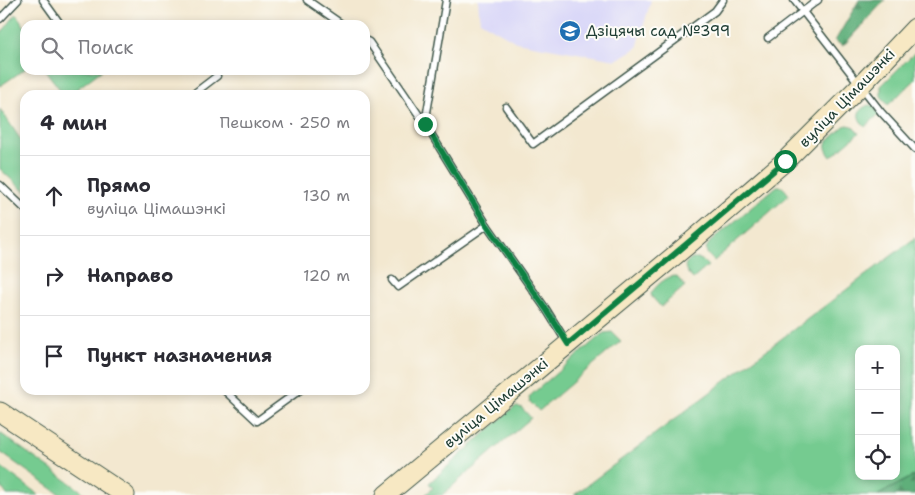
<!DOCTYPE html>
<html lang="ru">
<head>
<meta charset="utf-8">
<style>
  body { margin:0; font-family:"Shantell Sans",sans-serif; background:#f2f2f3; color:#2b2b33 }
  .controls { position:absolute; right:15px; bottom:15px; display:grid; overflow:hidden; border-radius:10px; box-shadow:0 2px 8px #0003 }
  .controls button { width:45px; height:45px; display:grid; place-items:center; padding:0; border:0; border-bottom:1px solid #e1e1e2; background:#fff; color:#2b2b33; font:25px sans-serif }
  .stop { position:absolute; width:15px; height:15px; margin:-11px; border:4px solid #0b8043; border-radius:50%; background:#fff }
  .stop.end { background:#0b8043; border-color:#fff; box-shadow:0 1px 5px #0008 }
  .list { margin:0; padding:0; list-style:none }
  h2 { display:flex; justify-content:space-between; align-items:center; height:65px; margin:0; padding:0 20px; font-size:21px }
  h2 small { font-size:16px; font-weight:400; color:#7c7c81 }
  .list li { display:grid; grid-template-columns:32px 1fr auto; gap:15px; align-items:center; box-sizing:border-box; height:80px; padding:0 20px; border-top:1px solid #e1e1e2 }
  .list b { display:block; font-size:19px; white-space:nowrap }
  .list p { margin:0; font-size:16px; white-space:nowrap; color:#7c7c81 }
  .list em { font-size:16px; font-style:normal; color:#7c7c81 }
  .icon { flex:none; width:28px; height:28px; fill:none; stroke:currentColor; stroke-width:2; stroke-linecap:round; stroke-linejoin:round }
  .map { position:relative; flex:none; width:915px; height:495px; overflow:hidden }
  .search { position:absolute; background:#fff; box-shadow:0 2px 8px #0003; left:20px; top:20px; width:350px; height:55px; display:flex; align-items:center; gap:12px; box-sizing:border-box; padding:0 18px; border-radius:15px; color:#7c7c81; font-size:19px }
  .panel { position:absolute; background:#fff; box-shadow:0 2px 8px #0003; left:20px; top:90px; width:350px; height:305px; border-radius:15px }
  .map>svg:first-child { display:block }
  .built { fill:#d9d7f8 }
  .green { fill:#74cb90; stroke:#4a8462; fill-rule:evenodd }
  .forest { fill:url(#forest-firs); stroke:#3f7657 }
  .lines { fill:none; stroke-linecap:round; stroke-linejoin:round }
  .service-casing { stroke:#3f574b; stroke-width:9 }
  .secondary-casing { stroke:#3f574b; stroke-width:21 }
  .service { stroke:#fff; stroke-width:6 }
  .secondary { stroke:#f7e8c3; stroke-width:19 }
  .route { stroke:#0b8043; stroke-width:6 }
  .labels { text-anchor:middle; stroke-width:4; stroke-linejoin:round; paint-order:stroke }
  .poi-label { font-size:15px; fill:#1f3d34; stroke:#fdfcf7; text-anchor:start }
  .street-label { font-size:15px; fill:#1f3d34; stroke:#fdfcf7 }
</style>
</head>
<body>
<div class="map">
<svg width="915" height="495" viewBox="0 0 915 495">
  <defs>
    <pattern id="forest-firs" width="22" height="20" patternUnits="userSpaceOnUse" patternTransform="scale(1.25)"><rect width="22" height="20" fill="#5faf7a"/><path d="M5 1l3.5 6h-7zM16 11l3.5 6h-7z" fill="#4e9065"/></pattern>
  </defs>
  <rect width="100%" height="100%" fill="#fdfcf7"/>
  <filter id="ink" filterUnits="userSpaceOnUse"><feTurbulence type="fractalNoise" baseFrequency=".02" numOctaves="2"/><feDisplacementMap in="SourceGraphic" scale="10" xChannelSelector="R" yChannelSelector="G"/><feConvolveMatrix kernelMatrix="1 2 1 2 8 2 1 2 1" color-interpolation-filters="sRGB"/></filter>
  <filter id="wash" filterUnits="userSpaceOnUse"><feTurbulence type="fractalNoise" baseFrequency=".0096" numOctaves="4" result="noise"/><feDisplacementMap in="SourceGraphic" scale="20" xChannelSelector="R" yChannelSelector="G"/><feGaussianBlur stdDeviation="1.12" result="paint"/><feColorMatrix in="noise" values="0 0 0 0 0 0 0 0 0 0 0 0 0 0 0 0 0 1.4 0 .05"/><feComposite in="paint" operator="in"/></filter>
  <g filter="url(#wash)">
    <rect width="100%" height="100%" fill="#f3e8d0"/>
    <path class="built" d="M478,0H651L637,48L616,60L516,42L480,21Z"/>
    <g class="green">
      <path d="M16,14L25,27V69L0,86V35Z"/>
      <path d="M915,52V80L888,105L881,96V86Z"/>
      <path d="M45,70H102L69,95H64Z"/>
      <path d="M869,105L873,106L879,114L865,127C857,118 855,110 869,105Z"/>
      <path d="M0,109L25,146V192L0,169Z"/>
      <path d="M848,125L852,126L859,133L831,157C828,153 825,149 826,143L844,126Z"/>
      <path d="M777,186C783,185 786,191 789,195L714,261C707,254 703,251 710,242Z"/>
      <path d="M915,238V475L878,495H574ZM859,349H896V476H859Z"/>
      <path d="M697,258L702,260L708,266L693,279C684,270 680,261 697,258Z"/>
      <path d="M673,276L677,277L685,286L661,307L652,297L651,294C655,286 665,278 673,276Z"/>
      <path d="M612,332L621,341L539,411L530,402L529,398L532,394L601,335L604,333Z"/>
      <path d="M517,406L522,408L531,418L442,495H425L433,488L429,483L513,408Z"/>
      <path d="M0,433L87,495H61L0,452Z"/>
      <path d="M0,466L39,495H7L0,485Z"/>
    </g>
    <g class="forest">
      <path d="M859,0H885L843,46L835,41Z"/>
      <path d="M915,475V495H878Z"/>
    </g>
  </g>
  <g filter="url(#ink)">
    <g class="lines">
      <g class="service-casing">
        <g id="service">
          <path d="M43,0L61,25"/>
          <path d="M307,0L343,25"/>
          <path d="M794,0L881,112L915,149"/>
          <path d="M0,19L18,0"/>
          <path d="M768,38L818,0"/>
          <path d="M365,40L369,42L425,124L487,225L546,309L567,343"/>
          <path d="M192,95L217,76"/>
          <path d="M506,107L533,144L715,11L723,0"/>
          <path d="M425,124L446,0"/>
          <path d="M0,185L25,209"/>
          <path d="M392,280L398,287L487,225"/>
          <path d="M224,390L257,421L300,390"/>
        </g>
      </g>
      <g class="secondary-casing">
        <g id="secondary">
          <path d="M0,412L125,495"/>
          <path d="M386,495L691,242L785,161L861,85L915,28"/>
        </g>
      </g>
      <use href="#service" class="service"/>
      <use href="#secondary" class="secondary"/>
    </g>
  </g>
  <g class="lines" filter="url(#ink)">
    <path class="route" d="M425,124L487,225L546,309L568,344L785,161"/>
  </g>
  <defs>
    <g id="school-disc" transform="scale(1.125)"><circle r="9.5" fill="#1f6fb2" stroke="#fdfcf7"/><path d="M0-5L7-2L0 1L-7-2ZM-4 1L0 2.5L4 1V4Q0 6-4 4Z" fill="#fff"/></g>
  </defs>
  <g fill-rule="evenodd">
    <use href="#school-disc" x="570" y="31"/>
  </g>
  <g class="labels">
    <g class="poi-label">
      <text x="586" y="36">Дзіцячы сад №399</text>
    </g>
    <g class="street-label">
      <text transform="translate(847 98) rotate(-46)" y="5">вуліца Цімашэнкі</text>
      <text transform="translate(496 403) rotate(-40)" y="5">вуліца Цімашэнкі</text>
    </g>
  </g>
</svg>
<div class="controls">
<button>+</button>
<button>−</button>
<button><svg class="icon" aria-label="locate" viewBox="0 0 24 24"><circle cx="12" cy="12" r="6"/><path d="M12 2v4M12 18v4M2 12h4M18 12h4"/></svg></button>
</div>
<div class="stop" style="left:785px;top:161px"></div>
<div class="stop end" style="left:425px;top:124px"></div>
<div class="search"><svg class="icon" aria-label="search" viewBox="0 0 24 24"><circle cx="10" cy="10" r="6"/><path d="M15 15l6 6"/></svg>Поиск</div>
<section class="panel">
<h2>4 мин<small>Пешком · 250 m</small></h2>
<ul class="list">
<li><svg class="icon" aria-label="ahead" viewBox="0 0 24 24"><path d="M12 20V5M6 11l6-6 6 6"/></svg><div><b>Прямо</b><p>вуліца Цімашэнкі</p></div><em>130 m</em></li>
<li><svg class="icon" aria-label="right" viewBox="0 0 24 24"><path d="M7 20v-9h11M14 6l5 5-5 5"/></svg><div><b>Направо</b></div><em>120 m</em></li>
<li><svg class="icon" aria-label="arrive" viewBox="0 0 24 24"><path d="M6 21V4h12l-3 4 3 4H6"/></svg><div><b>Пункт назначения</b></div></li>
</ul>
</section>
</div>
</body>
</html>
